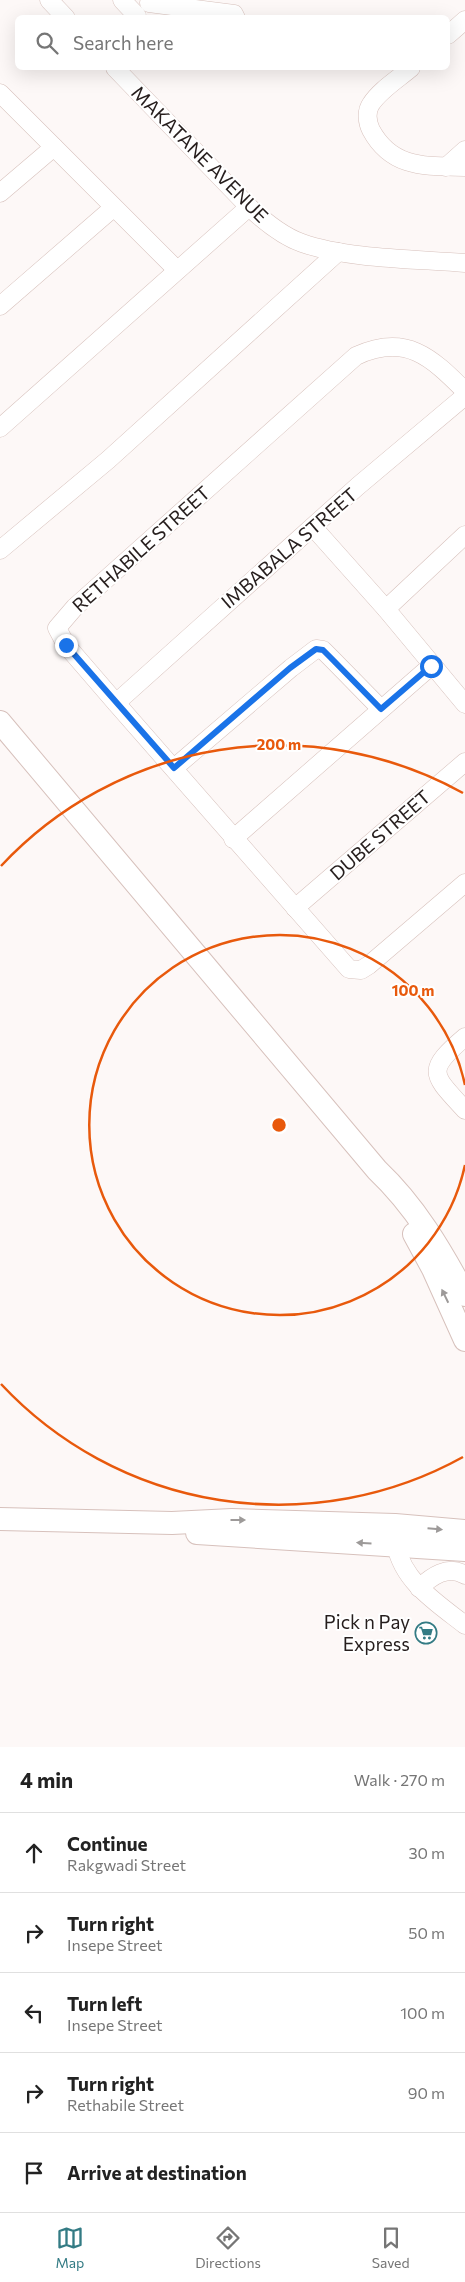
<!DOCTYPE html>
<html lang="en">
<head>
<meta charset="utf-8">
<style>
  body { margin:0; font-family:Commissioner,sans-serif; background:#f2f2f2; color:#222 }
  .stop { position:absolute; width:15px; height:15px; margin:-11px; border:4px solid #1a73e8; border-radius:50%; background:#fff }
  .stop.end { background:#1a73e8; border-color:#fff; box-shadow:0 1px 5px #0008 }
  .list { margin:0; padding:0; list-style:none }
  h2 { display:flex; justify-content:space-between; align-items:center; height:65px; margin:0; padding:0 20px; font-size:21px }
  h2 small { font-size:16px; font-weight:400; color:#767676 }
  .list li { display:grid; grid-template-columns:32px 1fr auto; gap:15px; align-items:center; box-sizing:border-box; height:80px; padding:0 20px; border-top:1px solid #e0e0e0 }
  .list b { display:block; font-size:19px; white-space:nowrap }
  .list p { margin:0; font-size:16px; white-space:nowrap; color:#767676 }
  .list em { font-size:16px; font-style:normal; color:#767676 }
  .icon { flex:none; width:28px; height:28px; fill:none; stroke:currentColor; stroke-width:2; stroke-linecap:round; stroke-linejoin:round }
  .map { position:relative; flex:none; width:465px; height:1747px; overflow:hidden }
  .search { position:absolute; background:#fff; box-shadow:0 5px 20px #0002; left:15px; right:15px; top:15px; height:55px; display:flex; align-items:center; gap:12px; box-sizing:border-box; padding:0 18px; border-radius:8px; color:#767676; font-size:19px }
  .sheet { height:465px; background:#fff }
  nav { display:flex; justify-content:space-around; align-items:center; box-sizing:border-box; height:70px; border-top:1px solid #e0e0e0; background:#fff; font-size:14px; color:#767676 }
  nav a { display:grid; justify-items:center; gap:2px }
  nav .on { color:#337b84 }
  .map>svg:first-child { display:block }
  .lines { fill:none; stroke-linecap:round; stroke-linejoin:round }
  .minor-casing { stroke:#d7c1bc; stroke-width:19 }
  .major-casing { stroke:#d7c1bc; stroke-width:24 }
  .minor { stroke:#fff; stroke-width:18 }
  .major { stroke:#fff; stroke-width:22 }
  .oneway { fill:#9d9a99 }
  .route { stroke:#1a73e8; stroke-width:6 }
  .ring { fill:none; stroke:#e8590c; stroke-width:2.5 }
  .labels { text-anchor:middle; stroke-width:4; stroke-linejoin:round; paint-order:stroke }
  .street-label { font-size:19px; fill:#261e1d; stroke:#fff }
  .poi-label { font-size:19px; fill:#261e1d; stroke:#fff; text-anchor:end }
  .centre { fill:#e8590c; stroke:#fff; stroke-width:2.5 }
  .ring-label { font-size:15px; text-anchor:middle; font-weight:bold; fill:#e8590c; stroke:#fff; stroke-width:4; stroke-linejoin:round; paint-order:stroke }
</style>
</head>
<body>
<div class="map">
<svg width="465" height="1747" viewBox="0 0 465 1747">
  <rect width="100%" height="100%" fill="#fdf8f7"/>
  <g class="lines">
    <g class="minor-casing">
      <g id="minor">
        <path d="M49,0L66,18"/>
        <path d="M122,0L137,16"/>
        <path d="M149,3L234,14L236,18"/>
        <path d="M448,35L465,20"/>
        <path d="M115,68L249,207C264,221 282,236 302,243C347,259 417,259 465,263"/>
        <path d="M411,68C398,79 380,90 371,104C366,111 367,122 371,130C392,169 426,166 465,167"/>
        <path d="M0,93L177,270"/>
        <path d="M446,167L465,150"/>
        <path d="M0,193L54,147"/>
        <path d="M0,306L113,208"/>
        <path d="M465,391C431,357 406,333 356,356L75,607L57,628L66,645L116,703L349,969L361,970L369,965L465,883"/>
        <path d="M0,428L249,207"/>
        <path d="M313,527L386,609L465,704"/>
        <path d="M0,550L108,460L338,252"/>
        <path d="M386,609L465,535"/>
        <path d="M116,703L358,486L465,396"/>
        <path d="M174,768L291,668L316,649L323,650L331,658L381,709"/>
        <path d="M233,839L431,666"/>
        <path d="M295,908L465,762"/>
        <path d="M465,1037C425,1071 432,1074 465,1110"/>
        <path d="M396,1545C403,1582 437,1603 465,1625"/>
        <path d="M419,1588C431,1577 448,1564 465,1575"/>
      </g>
    </g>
    <g class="major-casing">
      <g id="major">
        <path d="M0,722L377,1170C415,1206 441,1250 465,1295"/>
        <path d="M414,1234L433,1269L465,1340"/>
        <path d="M0,1519L172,1523L232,1520L395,1525L465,1531"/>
        <path d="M197,1533L465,1550"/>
      </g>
    </g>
    <use href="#minor" class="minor"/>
    <use href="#major" class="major"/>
  </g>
  <defs><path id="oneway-solid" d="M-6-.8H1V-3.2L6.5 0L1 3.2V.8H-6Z" transform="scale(1.25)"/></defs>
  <g class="oneway">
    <use href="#oneway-solid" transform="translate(445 1296) rotate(-116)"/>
    <use href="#oneway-solid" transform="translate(238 1520)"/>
    <use href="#oneway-solid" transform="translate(435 1529) rotate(5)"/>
    <use href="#oneway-solid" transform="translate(364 1543) rotate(-177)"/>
  </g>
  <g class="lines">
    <path class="route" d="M66,645L174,768L290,668L316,649L323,650L331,658L381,709L431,666"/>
  </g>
  <g class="ring">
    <path d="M465 1165A190 190 0 1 1 465 1085"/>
    <path d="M463 1457A380 380 0 0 1 1 1384M1 866A380 380 0 0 1 463 793"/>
  </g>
  <defs>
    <g id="supermarket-ring" transform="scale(1.125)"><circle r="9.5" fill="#fff" stroke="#337b84" stroke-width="1.5"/><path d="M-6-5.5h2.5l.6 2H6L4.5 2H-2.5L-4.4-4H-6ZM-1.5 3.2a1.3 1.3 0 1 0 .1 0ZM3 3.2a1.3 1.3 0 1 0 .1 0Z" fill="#337b84"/></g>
  </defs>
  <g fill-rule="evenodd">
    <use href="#supermarket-ring" x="426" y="1633"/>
  </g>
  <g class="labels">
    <g class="street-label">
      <text transform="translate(200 154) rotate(45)" y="7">MAKATANE AVENUE</text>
      <text transform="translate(289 548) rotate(-41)" y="7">IMBABALA STREET</text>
      <text transform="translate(141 549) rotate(-42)" y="7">RETHABILE STREET</text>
      <text transform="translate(380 835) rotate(-41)" y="7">DUBE STREET</text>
    </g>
    <g class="poi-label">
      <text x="410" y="1629">Pick n Pay<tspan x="410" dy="22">Express</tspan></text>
    </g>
  </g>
  <circle cx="279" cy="1125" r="8" class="centre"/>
  <g class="ring-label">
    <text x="279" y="750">200 m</text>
    <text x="413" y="996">100 m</text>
  </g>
</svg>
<div class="stop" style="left:431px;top:666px"></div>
<div class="stop end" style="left:66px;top:645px"></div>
<div class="search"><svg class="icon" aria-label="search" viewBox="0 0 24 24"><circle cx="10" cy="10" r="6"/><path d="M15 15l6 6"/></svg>Search here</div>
</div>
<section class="sheet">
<h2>4 min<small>Walk · 270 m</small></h2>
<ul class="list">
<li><svg class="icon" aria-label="ahead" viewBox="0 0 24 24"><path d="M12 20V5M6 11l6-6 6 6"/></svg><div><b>Continue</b><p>Rakgwadi Street</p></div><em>30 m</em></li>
<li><svg class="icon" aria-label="right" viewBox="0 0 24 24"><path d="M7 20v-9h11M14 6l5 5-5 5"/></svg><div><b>Turn right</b><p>Insepe Street</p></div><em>50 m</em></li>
<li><svg class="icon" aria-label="left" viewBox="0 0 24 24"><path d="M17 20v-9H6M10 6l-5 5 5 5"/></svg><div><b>Turn left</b><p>Insepe Street</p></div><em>100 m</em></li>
<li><svg class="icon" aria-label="right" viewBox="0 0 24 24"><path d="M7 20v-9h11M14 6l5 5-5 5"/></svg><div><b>Turn right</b><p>Rethabile Street</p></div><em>90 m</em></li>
<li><svg class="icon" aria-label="arrive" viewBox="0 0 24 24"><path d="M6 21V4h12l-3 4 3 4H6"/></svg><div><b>Arrive at destination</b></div></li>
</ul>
</section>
<nav>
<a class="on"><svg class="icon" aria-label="map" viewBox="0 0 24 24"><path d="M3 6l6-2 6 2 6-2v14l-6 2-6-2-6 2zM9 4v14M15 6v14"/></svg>Map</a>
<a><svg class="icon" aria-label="directions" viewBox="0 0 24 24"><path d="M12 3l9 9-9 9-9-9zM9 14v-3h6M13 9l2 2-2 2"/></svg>Directions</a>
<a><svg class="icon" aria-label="saved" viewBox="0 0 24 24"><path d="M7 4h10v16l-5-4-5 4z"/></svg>Saved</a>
</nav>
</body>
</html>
